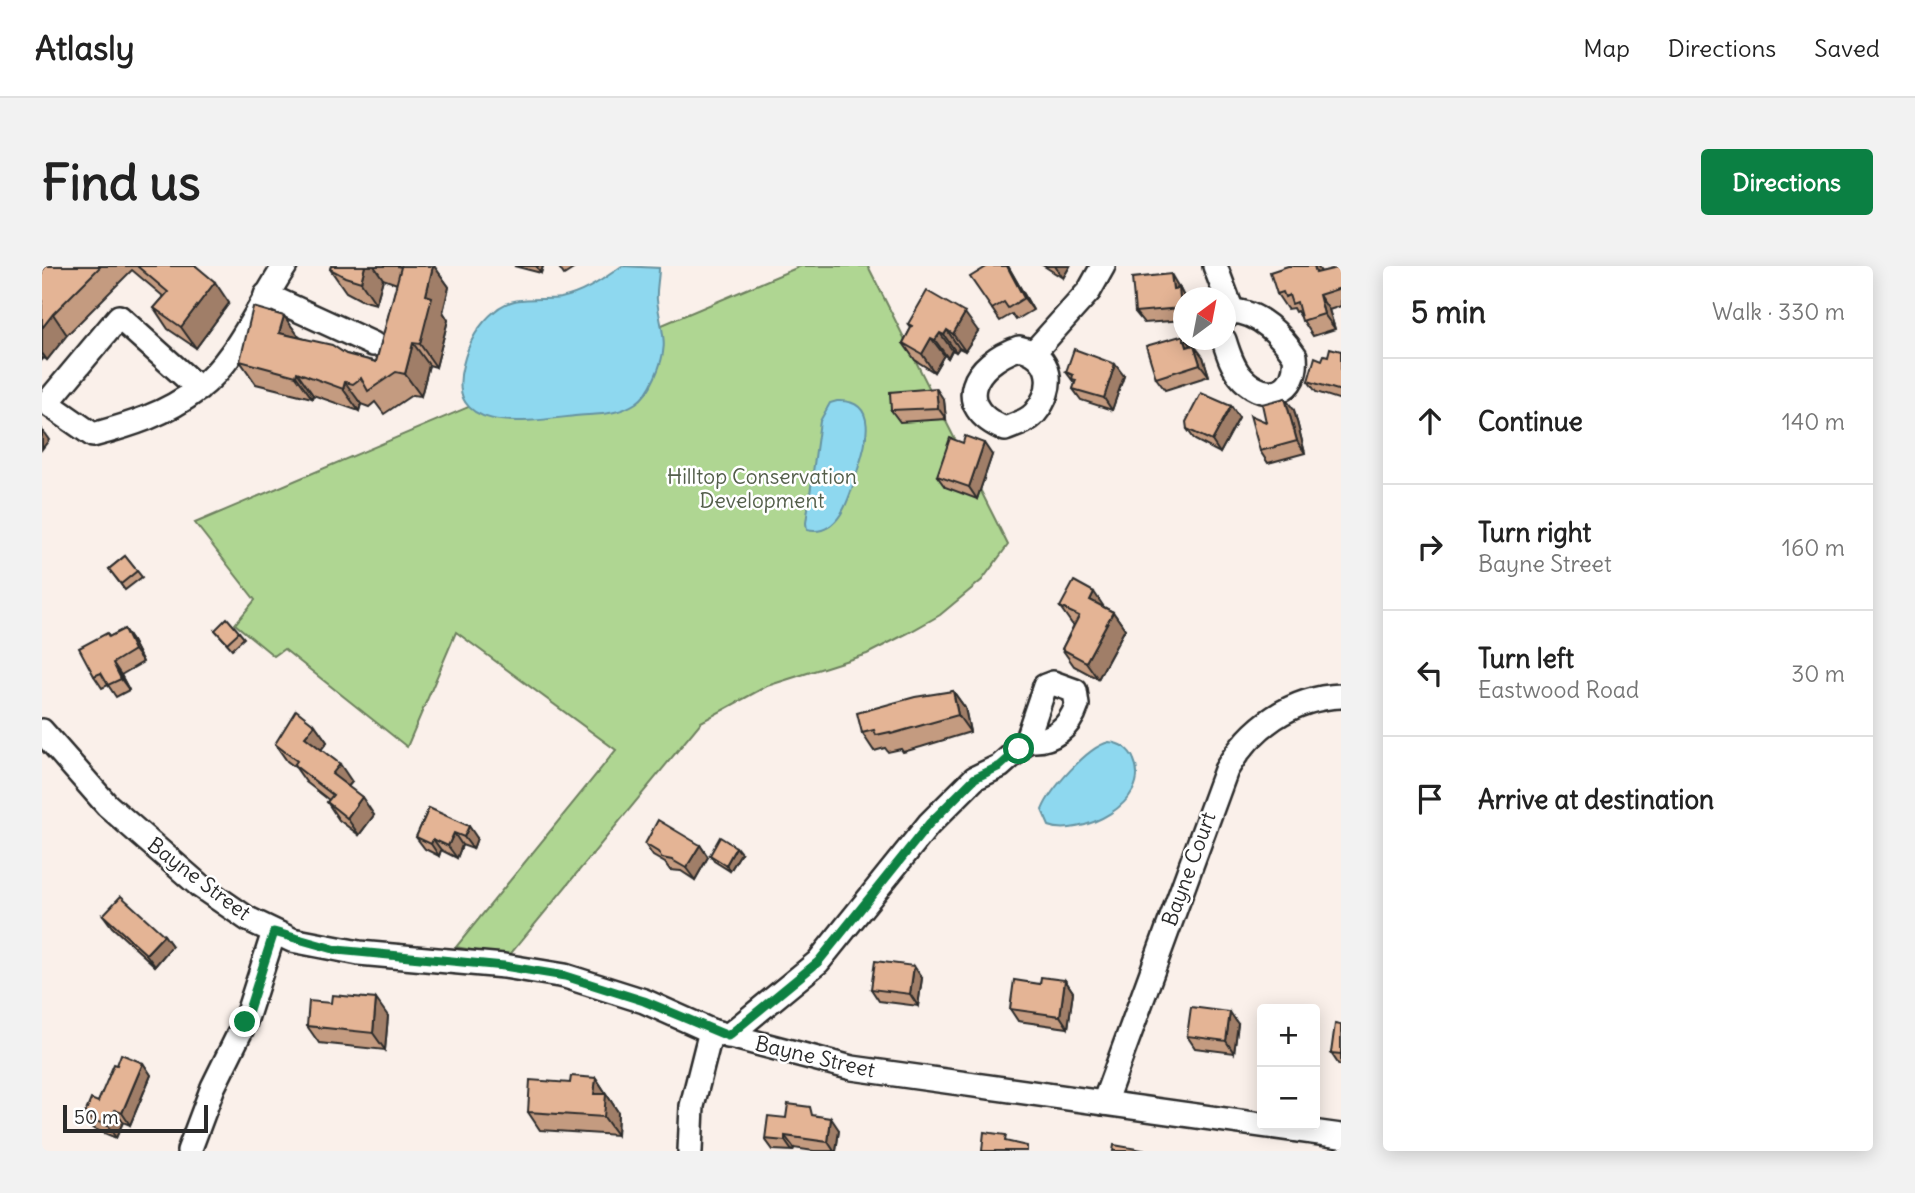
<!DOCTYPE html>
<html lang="en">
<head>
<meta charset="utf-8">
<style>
  body { margin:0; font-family:Delius,sans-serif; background:#f2f2f2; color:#222 }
  .controls { position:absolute; right:21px; bottom:21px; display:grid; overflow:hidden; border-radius:7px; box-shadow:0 4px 18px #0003 }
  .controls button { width:63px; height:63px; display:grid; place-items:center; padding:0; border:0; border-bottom:2px solid #e0e0e0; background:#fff; color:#222; font:35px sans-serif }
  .compass { position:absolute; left:1131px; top:21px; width:63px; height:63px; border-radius:50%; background:#fff; box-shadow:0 4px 18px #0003; rotate:32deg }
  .scale { position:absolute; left:21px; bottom:18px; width:145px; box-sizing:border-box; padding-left:7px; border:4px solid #2b2b2b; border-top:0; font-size:19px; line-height:24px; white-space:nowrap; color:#2b2b2b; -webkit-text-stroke:5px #fff; paint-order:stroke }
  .stop { position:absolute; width:21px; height:21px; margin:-16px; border:5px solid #0b8043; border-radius:50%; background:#fff }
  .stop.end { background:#0b8043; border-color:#fff; box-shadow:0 2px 7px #0008 }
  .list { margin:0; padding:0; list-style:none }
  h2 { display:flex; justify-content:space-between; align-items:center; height:91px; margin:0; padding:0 28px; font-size:30px }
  h2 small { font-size:23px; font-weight:400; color:#767676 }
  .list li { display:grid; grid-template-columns:46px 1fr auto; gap:21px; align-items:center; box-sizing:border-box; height:126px; padding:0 28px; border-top:2px solid #e0e0e0 }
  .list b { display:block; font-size:26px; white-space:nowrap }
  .list p { margin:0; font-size:23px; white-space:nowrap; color:#767676 }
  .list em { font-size:23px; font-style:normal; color:#767676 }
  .icon { flex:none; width:38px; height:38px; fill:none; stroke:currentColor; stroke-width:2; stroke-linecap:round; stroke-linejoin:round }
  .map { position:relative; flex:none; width:1299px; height:885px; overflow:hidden; border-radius:7px }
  header { display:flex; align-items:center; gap:42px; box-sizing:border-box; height:98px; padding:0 35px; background:#fff; border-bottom:2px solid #e0e0e0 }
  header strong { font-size:33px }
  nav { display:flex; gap:38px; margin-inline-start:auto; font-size:24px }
  .intro { display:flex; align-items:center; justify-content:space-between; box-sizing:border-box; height:168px; padding:0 42px }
  h1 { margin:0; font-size:49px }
  .button { padding:18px 32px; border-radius:7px; background:#0b8043; color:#fff; font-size:24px; font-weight:700 }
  main { display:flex; gap:42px; padding:0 42px }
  aside { flex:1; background:#fff; border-radius:7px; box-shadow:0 4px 18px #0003 }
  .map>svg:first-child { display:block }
  .green { fill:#afd692; stroke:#6d805e; stroke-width:2 }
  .water { fill:#8ed8ef; stroke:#6693a1; stroke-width:2 }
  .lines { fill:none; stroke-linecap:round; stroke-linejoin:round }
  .minor-casing { stroke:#2b2b2b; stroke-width:28 }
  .minor { stroke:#fff; stroke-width:23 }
  .wall { fill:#c49b80; stroke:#2b2b2b; stroke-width:2 }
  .shaded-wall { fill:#a07e68; stroke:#2b2b2b; stroke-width:2 }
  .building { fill:#e4b495; stroke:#2b2b2b; stroke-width:2 }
  .route { stroke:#0b8043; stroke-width:9 }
  .labels { text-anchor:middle; stroke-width:5; stroke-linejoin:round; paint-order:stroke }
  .park-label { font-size:21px; fill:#535e4a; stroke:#fff }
  .street-label { font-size:21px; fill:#2b2b2b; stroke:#fff }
</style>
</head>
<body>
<header>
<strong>Atlasly</strong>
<nav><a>Map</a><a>Directions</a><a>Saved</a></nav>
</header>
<div class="intro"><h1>Find us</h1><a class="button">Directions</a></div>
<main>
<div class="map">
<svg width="1299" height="885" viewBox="0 0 1299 885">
  <rect width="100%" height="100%" fill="#faf0ea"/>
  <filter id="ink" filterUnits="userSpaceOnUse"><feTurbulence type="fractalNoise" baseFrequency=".0143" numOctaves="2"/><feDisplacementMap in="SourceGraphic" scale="14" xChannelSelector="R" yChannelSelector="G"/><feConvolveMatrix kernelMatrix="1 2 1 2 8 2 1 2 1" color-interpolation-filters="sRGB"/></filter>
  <g filter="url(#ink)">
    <path class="green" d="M759,0H826L966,279L940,314L898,349L866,367L825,388L725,420L659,456L466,691L414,681L574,484L414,366L365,481L242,383L232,390L193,358L213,334L153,257Z"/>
    <g class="water">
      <path d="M580,0L617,2C617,13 614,23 615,34C619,67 629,76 613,111C609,120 602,132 594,137C574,150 555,148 533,150C490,155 402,171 421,99C426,78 437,58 453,45C471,28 497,35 519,32C543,27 561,13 580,0Z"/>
      <path d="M795,135C838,133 824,179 816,203C809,226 799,272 765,264L764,257L778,155L788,137Z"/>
      <path d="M1067,476C1078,477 1088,483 1092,494C1111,537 1037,572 1007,560L1000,544C1008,524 1045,481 1067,476Z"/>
    </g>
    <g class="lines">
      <g class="minor-casing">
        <g id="minor">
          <path d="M1173,0L1190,45"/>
          <path d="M224,29L331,78"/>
          <path d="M1182,74C1186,87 1191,103 1201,113C1225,138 1257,126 1253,90C1239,69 1217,46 1190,45L1184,51"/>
          <path d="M977,82C1011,89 1014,122 993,147C985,156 973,159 963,163C908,140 932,97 977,82Z"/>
          <path d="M993,85L1047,25L1061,0"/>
          <path d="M157,123L77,51L5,137L51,169C88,159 124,148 155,124C195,94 216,40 243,0"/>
          <path d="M0,465L65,539L158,620L206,653L250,674L317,687L462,700L523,710L602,735L669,765L810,802L1299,870"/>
          <path d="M686,770L776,696L887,558L933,512L958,500L977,483L985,473L1003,420L1011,417L1033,425L1035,439C1028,461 1009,478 985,473"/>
          <path d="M1062,837L1184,504C1209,461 1249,432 1299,430"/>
          <path d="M147,885L171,821L203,756L232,666"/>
          <path d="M648,885L650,840L669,765"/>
        </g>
      </g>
      <use href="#minor" class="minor"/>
    </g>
    <g class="wall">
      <path d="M9,0H154L187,37L154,82L126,63L112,42L122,31L90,4L25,69L5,94L2,92L0,94V5Z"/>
      <path d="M289,0H392L407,21L401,46L406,54L394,101L387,99L379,130L370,129L342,148L333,136L327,141L319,138L317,145L271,129L270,132L214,118L198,95L242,50L257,71L304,88L334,96L355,18L341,13L334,38L319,34L304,26L288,3Z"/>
      <path d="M472,0H501L499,7Z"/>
      <path d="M516,0H536L522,9Z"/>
      <path d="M966,0L991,44L974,54L970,48L958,55L950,43Z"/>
      <path d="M1002,0H1028L1021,12Z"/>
      <path d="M1299,1V40L1287,44L1293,63L1271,70L1255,45L1253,46L1251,42L1245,43L1235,28L1279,6Z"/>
      <path d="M1137,20L1142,32V54L1102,57L1093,46Z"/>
      <path d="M866,58L936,65L923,85L917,82L914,86L910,84L906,92L902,89L892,106L873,94L861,77L869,62Z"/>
      <path d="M1149,80L1161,91L1167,110L1123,124L1114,112Z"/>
      <path d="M1299,85V134L1274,126L1266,115L1280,94L1286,90Z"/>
      <path d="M1024,106L1082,110L1070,144L1039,134L1031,123L1033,118Z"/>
      <path d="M902,134L904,153L858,156L849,144Z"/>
      <path d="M1189,140L1197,152L1178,187L1153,174L1145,163Z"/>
      <path d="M1252,144L1263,187L1226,197L1218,185L1224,156Z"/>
      <path d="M950,189L935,233L903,221L895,210Z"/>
      <path d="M83,290L100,311L83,324L67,303Z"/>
      <path d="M1018,341H1062L1071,346L1083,363L1056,413L1032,400L1020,383L1032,359L1030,358Z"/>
      <path d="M82,363L90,375L101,396L79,409L87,424L74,431L66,419L60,422L52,410L67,371Z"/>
      <path d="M173,364L197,366L202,372L190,383Z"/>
      <path d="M911,425L923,442L928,466L879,481L861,486L859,483L846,486L843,482L832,485L820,467Z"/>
      <path d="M273,459L285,476L279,484L310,516L306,521L332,549L317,569L297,554L285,536L287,534L264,516L254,502L245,495L233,478Z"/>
      <path d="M387,542L435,572L431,583L420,579L415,592L399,584L397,590L383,583L374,571Z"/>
      <path d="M603,578L658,579L666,591L653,614L639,605L628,604L623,597L611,590Z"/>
      <path d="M699,587L688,605L672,595L668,589Z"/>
      <path d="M61,649L122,669L130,680L113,700L70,661Z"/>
      <path d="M880,712L876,740L837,735L829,723Z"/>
      <path d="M1023,714L1031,726L1026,762L976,755L968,743L998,718Z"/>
      <path d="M289,737L346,750L343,784L277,777L265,760Z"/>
      <path d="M1196,758L1192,787L1153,782L1145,770Z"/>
      <path d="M1299,759V799H1297L1289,787Z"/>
      <path d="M101,797L109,809L88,859L81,856L74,872L50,862L42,850L56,836L75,799Z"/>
      <path d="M554,812L576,846L575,869L498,864L486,846L528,817Z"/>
      <path d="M774,850L797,864L794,885H772L752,882L751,885L731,884L723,873L744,852Z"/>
    </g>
    <g class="shaded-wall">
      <path d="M323,0H332L341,13L334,38L319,16Z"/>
      <path d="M391,0H392L407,21L401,46L406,54L394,101L378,78L384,29Z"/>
      <path d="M494,0H501L499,7Z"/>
      <path d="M965,0H966L991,44L982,32Z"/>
      <path d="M1013,0H1028L1021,12Z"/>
      <path d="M1272,0H1275L1280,7H1274Z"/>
      <path d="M1129,8L1143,32H1142V46L1139,42L1131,23Z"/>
      <path d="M173,16L187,37L154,82L139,61Z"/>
      <path d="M1277,29L1287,44L1293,63L1282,48Z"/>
      <path d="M923,47L936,65L923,85L911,68Z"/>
      <path d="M11,48L25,69L5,94L0,87V62Z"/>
      <path d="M242,50L258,72L237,67Z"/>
      <path d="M905,64L917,82L914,86L902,69Z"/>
      <path d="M898,67L910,84L906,92L893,74Z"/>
      <path d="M889,72L902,89L892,106L880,88Z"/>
      <path d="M1143,74H1145L1150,80L1145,81Z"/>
      <path d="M371,77L387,99L379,130L363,108Z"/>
      <path d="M1152,79L1161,91L1167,110L1158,98Z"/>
      <path d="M1073,98L1082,110L1070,144L1062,132Z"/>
      <path d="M255,106L271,129L270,132L254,110Z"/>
      <path d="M303,116L319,138L317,145L301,123Z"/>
      <path d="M894,122L902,134L904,153L896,142Z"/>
      <path d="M1243,132L1252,144L1263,187L1255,175Z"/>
      <path d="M1189,140L1197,152L1178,187L1170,175Z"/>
      <path d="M0,164L7,174L0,183Z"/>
      <path d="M942,177L950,189L935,233L927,221Z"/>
      <path d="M1052,326L1064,344L1048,334Z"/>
      <path d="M1071,346L1083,363L1056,413L1044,396Z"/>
      <path d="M82,363L90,375L101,396L92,384Z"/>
      <path d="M71,397L79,409L87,424L79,413Z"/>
      <path d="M911,425L923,442L928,466L916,449Z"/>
      <path d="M273,459L285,476L275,489L263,471Z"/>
      <path d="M298,498L310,516L302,525L290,508Z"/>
      <path d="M320,531L332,549L317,569L305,552Z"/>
      <path d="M427,560L435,572L431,583L422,571Z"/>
      <path d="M412,567L420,579L415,592L406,580Z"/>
      <path d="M391,573L399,584L397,590L389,578Z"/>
      <path d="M658,579L666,591L653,614L644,602Z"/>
      <path d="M694,581L699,587L688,605L684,599Z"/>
      <path d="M122,669L130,680L113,700L104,688Z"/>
      <path d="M872,700L880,712L876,740L868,728Z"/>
      <path d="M1023,714L1031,726L1026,762L1018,750Z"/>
      <path d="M334,733L346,750L343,784L331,767Z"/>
      <path d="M1188,746L1196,758L1192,787L1184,775Z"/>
      <path d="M101,797L109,809L88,859L80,847Z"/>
      <path d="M554,812L576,846L575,869L562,851L552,828Z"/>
      <path d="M73,844L81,856L74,872L66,860Z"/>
      <path d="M789,852L797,864L794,885H792L786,876Z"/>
      <path d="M743,870L752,882L751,885H750L743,875Z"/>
    </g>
    <g class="building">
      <path d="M4,0H59L11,48L0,62V5Z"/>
      <path d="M95,0H154L173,16L139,61L112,42L126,26Z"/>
      <path d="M289,0H323L319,16L303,11L288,3Z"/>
      <path d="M355,0H391L384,29L390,31L378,78L371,77L363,108L354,106L326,125L319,112L311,118L303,116L301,123L255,106L254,110L198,95L211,41L242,50L237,67L290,79L304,88L334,96L359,1Z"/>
      <path d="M946,0H965L982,32L966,42L962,36L950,43L928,11Z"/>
      <path d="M1246,0H1272L1274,7L1299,1V22L1277,29L1282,48L1260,55L1255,36L1250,38L1247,29L1243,31L1241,26L1235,28L1228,6Z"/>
      <path d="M1129,8L1131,23L1137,22L1139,42L1093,46L1090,12Z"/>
      <path d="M885,25L923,47L911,68L905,64L902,69L898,67L893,74L889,72L880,88L861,77L870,60L866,58Z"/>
      <path d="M1142,69V74H1143L1145,81L1152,79L1158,98L1114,112L1104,80Z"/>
      <path d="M1288,82L1299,85V125L1266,115L1273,91L1280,94L1282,89L1286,90Z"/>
      <path d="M1032,83L1073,98L1062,132L1031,123L1034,114L1030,113L1031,109L1024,106Z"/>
      <path d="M894,122L896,142L849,144L848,126Z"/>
      <path d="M1159,127L1189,140L1170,175L1145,163L1144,156Z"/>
      <path d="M1243,132L1255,175L1218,185L1208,149L1224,156L1220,138Z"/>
      <path d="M923,170L942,177L927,221L895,210L908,172L921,177Z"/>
      <path d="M83,290L95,305L79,318L67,303Z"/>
      <path d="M1032,315L1052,326L1048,334L1071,346L1044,396L1020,383L1037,350L1018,341Z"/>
      <path d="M185,352L197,366L185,377L173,364Z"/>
      <path d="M82,363L92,384L71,397L79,413L66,419L59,407L52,410L37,382L65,367L67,371Z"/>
      <path d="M911,425L916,449L849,468L848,466L834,469L832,464L820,467L815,447L873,431Z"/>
      <path d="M254,444L273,459L263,471L298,498L290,508L320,531L305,552L285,536L291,529L252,499L255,495L233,478Z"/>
      <path d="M387,542L427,560L422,571L412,567L406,580L391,573L389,578L374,571Z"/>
      <path d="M616,554L658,579L644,602L630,594L620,592L616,586L603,578Z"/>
      <path d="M678,571L694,581L684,599L668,589Z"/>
      <path d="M79,630L122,669L104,688L61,649Z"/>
      <path d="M833,695L872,700L868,728L829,723Z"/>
      <path d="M999,711L1023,714L1018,750L968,743L972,714L998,718Z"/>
      <path d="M290,729L334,733L331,767L265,760L267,735L289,737Z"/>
      <path d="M1149,741L1188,746L1184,775L1145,770Z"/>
      <path d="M1293,758L1299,759V788L1289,787Z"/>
      <path d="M79,788L101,797L80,847L73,844L66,860L42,850L49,833L56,836L72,798L75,799Z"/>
      <path d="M529,810L554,812L552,828H564L562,851L486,846L488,814L528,817Z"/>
      <path d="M746,838L768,841L770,849L789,852L786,876L743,870V875L723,873L726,850L744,852Z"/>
      <path d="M942,866L964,869L963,875L985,880V885H940Z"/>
      <path d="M1072,879L1106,885H1071Z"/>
    </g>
  </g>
  <g class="lines" filter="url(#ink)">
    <path class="route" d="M203,756L232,666L295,684L462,700L523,710L602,735L686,770L776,696L887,558L933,512L958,500L977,483"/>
  </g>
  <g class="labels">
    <g class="park-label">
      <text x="720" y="218">Hilltop Conservation<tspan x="720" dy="24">Development</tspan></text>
    </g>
    <g class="street-label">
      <text transform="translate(1147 603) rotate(-70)" y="7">Bayne Court</text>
      <text transform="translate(157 613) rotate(37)" y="7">Bayne Street</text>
      <text transform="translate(773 791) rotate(13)" y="7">Bayne Street</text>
    </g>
  </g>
</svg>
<div class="controls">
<button>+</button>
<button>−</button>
</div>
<svg class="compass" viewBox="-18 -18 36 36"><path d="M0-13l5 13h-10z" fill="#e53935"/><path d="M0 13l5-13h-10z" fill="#767676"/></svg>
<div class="scale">50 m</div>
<div class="stop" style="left:977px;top:483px"></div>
<div class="stop end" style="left:203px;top:756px"></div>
</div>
<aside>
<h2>5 min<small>Walk · 330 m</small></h2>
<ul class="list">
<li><svg class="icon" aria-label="ahead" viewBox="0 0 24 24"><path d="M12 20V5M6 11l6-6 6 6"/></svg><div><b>Continue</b></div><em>140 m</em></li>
<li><svg class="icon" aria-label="right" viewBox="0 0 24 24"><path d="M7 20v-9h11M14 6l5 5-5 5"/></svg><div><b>Turn right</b><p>Bayne Street</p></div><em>160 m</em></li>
<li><svg class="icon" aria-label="left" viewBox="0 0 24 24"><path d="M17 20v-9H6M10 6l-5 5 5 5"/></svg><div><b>Turn left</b><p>Eastwood Road</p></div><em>30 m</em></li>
<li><svg class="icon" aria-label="arrive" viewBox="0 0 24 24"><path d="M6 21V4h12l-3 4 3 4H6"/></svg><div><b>Arrive at destination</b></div></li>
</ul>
</aside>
</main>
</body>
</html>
